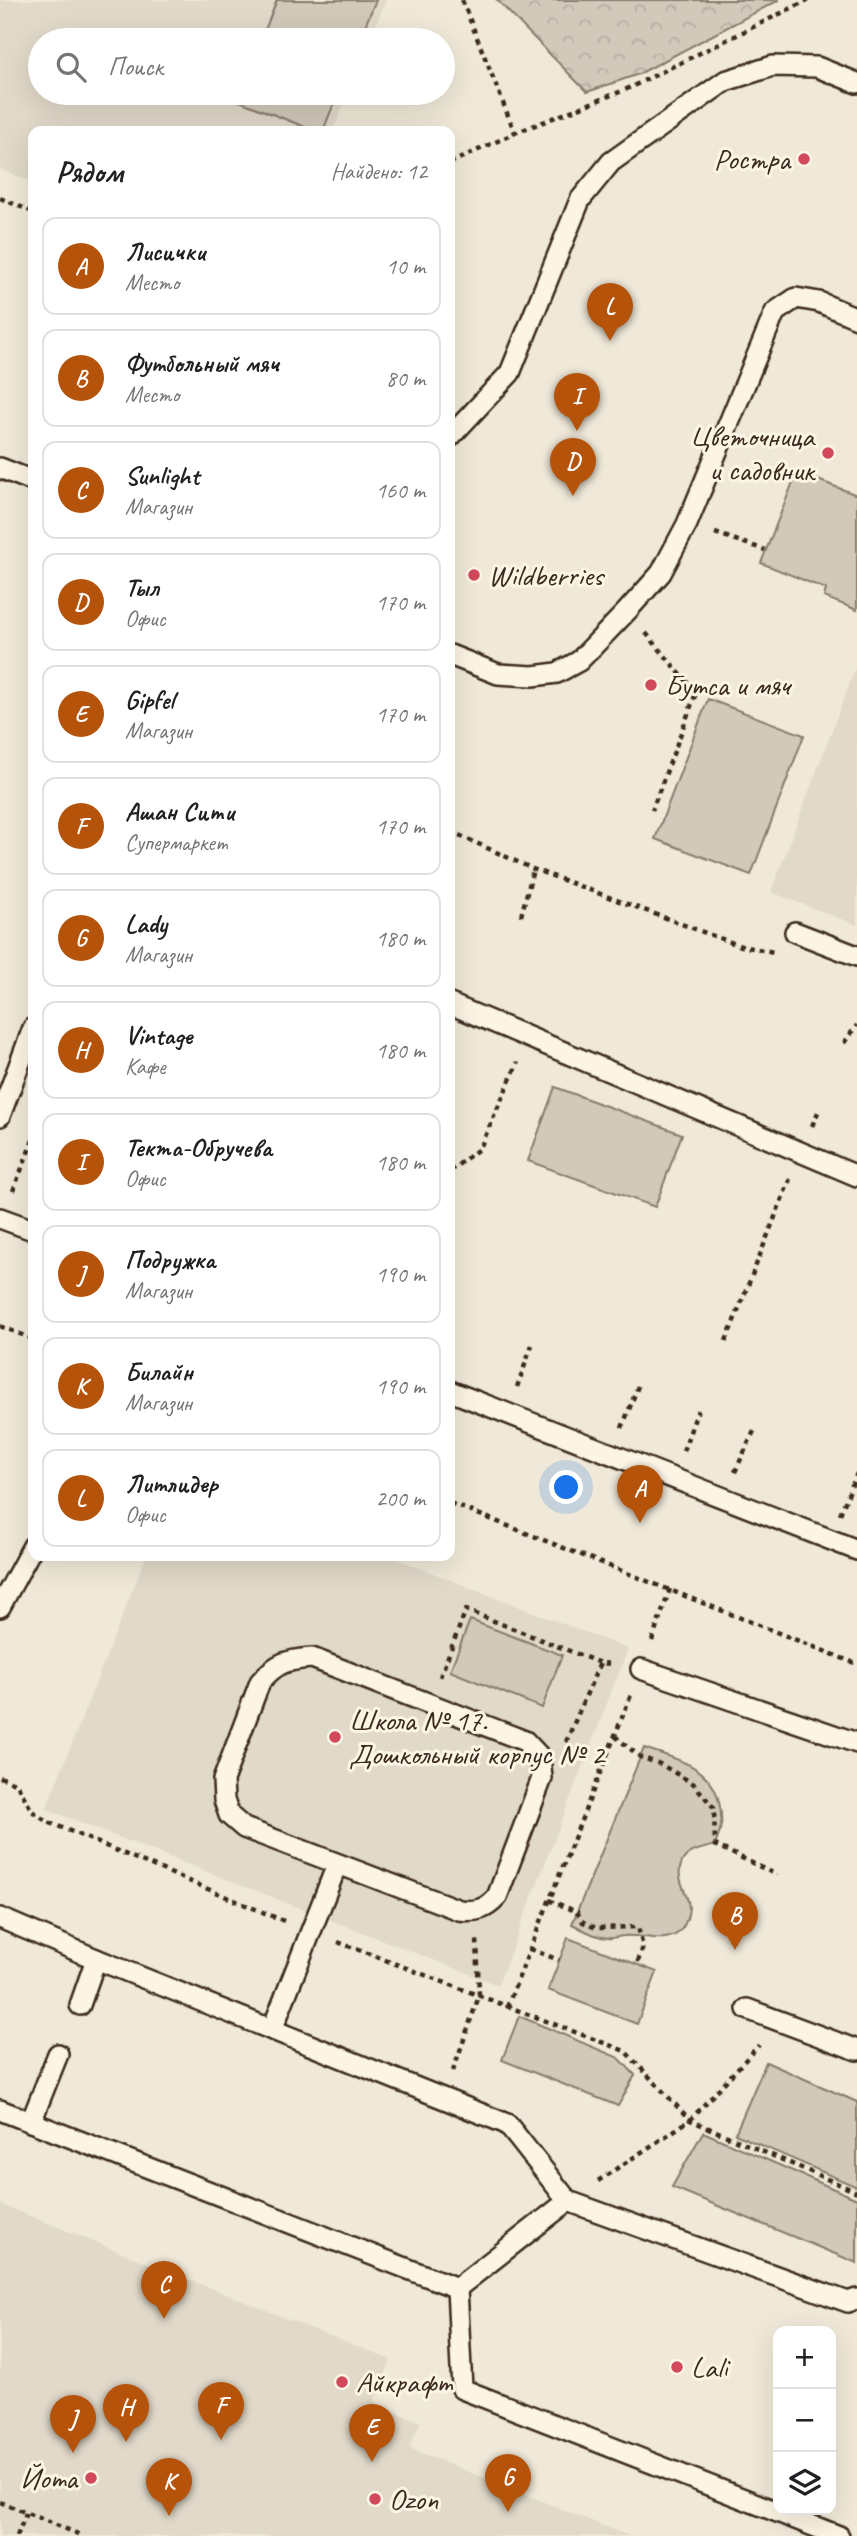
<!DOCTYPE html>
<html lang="ru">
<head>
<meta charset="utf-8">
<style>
  body { margin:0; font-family:Caveat,sans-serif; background:#f2f2f2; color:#202124 }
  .controls { position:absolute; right:21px; bottom:21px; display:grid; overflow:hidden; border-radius:14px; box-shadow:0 7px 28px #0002 }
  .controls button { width:63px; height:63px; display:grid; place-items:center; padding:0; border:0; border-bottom:2px solid #e0e0e0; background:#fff; color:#202124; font:35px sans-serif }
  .you { position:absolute; left:567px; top:1488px; width:24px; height:24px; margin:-18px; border:5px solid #fff; border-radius:50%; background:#1a73e8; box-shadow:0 0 0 10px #1a73e833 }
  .badge { display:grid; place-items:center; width:46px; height:46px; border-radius:50%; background:#b45309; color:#fff; font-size:23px; font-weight:700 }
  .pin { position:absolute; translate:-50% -58px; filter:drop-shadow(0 2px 4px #0008) }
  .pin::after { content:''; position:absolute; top:37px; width:24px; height:21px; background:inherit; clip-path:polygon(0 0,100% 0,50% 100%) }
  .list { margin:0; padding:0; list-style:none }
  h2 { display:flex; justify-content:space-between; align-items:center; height:91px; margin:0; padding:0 28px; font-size:30px }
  h2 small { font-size:23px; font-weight:400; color:#757577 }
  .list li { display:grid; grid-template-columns:46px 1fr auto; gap:21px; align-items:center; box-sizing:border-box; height:98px; margin:0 14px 14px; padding:0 14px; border:2px solid #e0e0e0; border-radius:14px }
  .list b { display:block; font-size:26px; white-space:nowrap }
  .list p { margin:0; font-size:23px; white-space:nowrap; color:#757577 }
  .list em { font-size:23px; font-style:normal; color:#757577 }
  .icon { flex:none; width:38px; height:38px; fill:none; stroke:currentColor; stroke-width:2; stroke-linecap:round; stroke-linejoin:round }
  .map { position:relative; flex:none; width:857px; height:2536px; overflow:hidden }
  .search { position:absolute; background:#fff; box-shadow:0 7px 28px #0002; left:28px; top:28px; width:427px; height:77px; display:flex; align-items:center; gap:18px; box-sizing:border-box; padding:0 24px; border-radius:38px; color:#757577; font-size:26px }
  .panel { position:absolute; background:#fff; box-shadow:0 7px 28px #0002; left:28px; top:126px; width:427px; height:1435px; border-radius:14px }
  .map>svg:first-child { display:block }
  .built { fill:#e1d9c9 }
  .forest { fill:url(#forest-crowns); stroke:#867a6c; stroke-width:2 }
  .green { fill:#d2c9ba; stroke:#867a6c; stroke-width:2 }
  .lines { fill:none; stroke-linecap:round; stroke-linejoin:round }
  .lane-casing { stroke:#3b2a1e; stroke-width:24 }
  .path { stroke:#3b2a1e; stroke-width:4.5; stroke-dasharray:5 5; stroke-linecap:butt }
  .lane { stroke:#fcf5e5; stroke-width:19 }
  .poi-dot { fill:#d1495b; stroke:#fcf5e5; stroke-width:2.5 }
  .labels { text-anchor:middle; stroke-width:6; stroke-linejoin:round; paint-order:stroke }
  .poi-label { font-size:30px; fill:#3b2a1e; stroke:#fcf5e5; text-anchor:start }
</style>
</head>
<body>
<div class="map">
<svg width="857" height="2536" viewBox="0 0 857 2536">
  <defs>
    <pattern id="forest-crowns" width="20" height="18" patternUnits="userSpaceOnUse" patternTransform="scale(1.75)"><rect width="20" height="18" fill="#d2c9ba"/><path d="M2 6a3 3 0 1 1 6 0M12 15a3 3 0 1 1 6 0" fill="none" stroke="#b5ad9f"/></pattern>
  </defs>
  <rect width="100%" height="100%" fill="#f0e9d9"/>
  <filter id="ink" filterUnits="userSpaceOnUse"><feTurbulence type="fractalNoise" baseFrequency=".0143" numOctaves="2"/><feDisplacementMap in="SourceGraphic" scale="14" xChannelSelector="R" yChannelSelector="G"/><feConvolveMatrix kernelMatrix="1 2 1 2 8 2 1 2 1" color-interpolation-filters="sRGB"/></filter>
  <g filter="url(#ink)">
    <g class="built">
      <path d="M0,0H386L370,40H40V93H349L333,131H33V183L0,169Z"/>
      <path d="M857,664V925L771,892Z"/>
      <path d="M146,1556H389L628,1649L498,1985L46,1809Z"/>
      <path d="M0,2204L391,2360L374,2403L420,2422L409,2448L629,2536H0Z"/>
    </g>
    <path class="forest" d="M497,0H779L639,74L587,92Z"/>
    <g class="green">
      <path d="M277,0H376L359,40H261Z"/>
      <path d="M240,93H338L323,131H315L237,100Z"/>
      <path d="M797,472L857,495V610L824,597L826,589L761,563Z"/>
      <path d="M708,699L804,735L751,875L655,839Z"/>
      <path d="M555,1087L682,1134L655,1207L528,1161Z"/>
      <path d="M470,1620L562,1655L542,1708L450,1671Z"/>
      <path d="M644,1748C675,1759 711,1765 719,1802C723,1819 722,1829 715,1845C703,1849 688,1850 682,1862C673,1881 693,1896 688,1914C687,1921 683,1929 678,1933C664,1944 640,1934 624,1936C618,1936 614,1939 608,1938C595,1937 584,1930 572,1924Z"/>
      <path d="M568,1938L657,1972L637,2024L548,1990Z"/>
      <path d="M519,2016L619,2058L635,2075L618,2106L502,2060Z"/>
      <path d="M766,2062L857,2102V2187L735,2134Z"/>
      <path d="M703,2132L857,2199V2263L672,2187Z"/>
    </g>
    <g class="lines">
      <g class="lane-casing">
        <g id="lane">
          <path d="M450,437L510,373L580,200L611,162L725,81L773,66L817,67L857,83"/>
          <path d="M0,468L33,481"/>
          <path d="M450,655L498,674L533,676L557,673L579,661L627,611L661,573L687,524L775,312L796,298L819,302L857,318"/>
          <path d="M795,932L857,956"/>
          <path d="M450,1004L857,1176"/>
          <path d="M0,1116L33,1028"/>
          <path d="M0,1218L33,1230"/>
          <path d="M450,1391L857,1550"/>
          <path d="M0,1607L33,1546"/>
          <path d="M312,1658L525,1741L540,1757L542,1778L497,1897C485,1910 476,1912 459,1910L244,1828L229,1815L224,1800L223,1780L260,1682C277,1662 287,1660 312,1658Z"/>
          <path d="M641,1669L857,1743"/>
          <path d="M0,1918L96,1959L507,2124L568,2201L848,2302L857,2299"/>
          <path d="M80,2005L96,1959"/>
          <path d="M747,2009L857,2050"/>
          <path d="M272,2030L337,1865"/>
          <path d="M0,2110L457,2288L568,2201"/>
          <path d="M31,2122L58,2054"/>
          <path d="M457,2288L462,2389L839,2536"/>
        </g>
      </g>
      <g class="path">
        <path d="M462,0L515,133"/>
        <path d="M450,163L515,133L627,89L808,0"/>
        <path d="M0,198L33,212"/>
        <path d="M715,533L765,550"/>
        <path d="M646,633L696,693L652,810"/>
        <path d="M450,831L533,869L741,946L774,952"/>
        <path d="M521,916L533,870"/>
        <path d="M844,1043L857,1025"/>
        <path d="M812,1126L819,1110"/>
        <path d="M450,1171L480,1148L518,1062"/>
        <path d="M13,1191L33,1140"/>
        <path d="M0,1326L33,1339"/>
        <path d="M726,1341L790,1179"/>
        <path d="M517,1387L532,1345"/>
        <path d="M622,1428L638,1386"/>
        <path d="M683,1451L698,1410"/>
        <path d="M735,1472L754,1431"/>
        <path d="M450,1503L857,1664"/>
        <path d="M840,1514L857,1473"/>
        <path d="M652,1641L670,1589"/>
        <path d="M440,1677L466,1610L600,1663L613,1664"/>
        <path d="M615,1736L640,1757L660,1764L694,1784L714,1808L715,1845L777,1875"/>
        <path d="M566,1742L600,1663"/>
        <path d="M0,1777L17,1784L32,1811L46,1821L284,1921"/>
        <path d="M549,1900L577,1912L583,1922L596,1928L638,1927L643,1947L637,1964"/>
        <path d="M338,1942L625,2051L690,2120L857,2192"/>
        <path d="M530,1949L559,1960"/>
        <path d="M507,2007L631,1695"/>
        <path d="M453,2071L479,1996L477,1937"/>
        <path d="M598,2181L690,2120L759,2045"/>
        <path d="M0,2502L83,2536"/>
        <path d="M17,2536L26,2513"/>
      </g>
      <use href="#lane" class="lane"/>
    </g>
  </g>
  <g class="poi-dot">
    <circle cx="804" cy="159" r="7"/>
    <circle cx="828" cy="453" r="7"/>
    <circle cx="474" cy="575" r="7"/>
    <circle cx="651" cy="685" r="7"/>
    <circle cx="335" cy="1737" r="7"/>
    <circle cx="677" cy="2367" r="7"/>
    <circle cx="342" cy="2382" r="7"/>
    <circle cx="91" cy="2478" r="7"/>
    <circle cx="375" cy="2499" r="7"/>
  </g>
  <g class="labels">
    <g class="poi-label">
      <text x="790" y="169" text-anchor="end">Ростра</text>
      <text x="814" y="446" text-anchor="end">Цветочница<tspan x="814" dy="34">и садовник</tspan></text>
      <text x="488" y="585">Wildberries</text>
      <text x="665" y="695">Бутса и мяч</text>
      <text x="349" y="1730">Школа № 17.<tspan x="349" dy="34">Дошкольный корпус № 2</tspan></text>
      <text x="691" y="2377">Lali</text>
      <text x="356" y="2392">Айкрафт</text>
      <text x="77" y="2488" text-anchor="end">Йота</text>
      <text x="389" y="2509">Ozon</text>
    </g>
  </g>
</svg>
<div class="controls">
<button>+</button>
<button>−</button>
<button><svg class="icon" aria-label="layers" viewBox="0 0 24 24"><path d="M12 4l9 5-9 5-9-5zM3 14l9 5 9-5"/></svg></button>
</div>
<div class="you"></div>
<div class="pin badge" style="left:640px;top:1523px">A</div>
<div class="pin badge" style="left:735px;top:1950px">B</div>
<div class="pin badge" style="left:164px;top:2319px">C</div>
<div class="pin badge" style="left:573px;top:496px">D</div>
<div class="pin badge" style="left:372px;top:2462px">E</div>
<div class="pin badge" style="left:221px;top:2440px">F</div>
<div class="pin badge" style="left:508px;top:2512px">G</div>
<div class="pin badge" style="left:126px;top:2442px">H</div>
<div class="pin badge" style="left:577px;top:431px">I</div>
<div class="pin badge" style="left:73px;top:2453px">J</div>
<div class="pin badge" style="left:169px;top:2516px">K</div>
<div class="pin badge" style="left:610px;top:341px">L</div>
<div class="search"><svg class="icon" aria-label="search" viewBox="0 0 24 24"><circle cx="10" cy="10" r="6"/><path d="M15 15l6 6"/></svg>Поиск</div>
<section class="panel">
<h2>Рядом<small>Найдено: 12</small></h2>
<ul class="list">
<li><span class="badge">A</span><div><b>Лисички</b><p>Место</p></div><em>10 m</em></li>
<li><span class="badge">B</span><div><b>Футбольный мяч</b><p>Место</p></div><em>80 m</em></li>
<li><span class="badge">C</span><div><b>Sunlight</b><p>Магазин</p></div><em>160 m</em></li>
<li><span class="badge">D</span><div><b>Тыл</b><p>Офис</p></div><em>170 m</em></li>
<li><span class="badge">E</span><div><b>Gipfel</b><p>Магазин</p></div><em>170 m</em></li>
<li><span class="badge">F</span><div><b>Ашан Сити</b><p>Супермаркет</p></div><em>170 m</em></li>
<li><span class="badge">G</span><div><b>Lady</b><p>Магазин</p></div><em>180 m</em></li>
<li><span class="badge">H</span><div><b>Vintage</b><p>Кафе</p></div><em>180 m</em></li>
<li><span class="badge">I</span><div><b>Текта-Обручева</b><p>Офис</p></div><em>180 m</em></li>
<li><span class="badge">J</span><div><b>Подружка</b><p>Магазин</p></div><em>190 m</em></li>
<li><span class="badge">K</span><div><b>Билайн</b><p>Магазин</p></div><em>190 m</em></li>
<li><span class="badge">L</span><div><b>Литлидер</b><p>Офис</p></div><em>200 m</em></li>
</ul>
</section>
</div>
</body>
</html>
